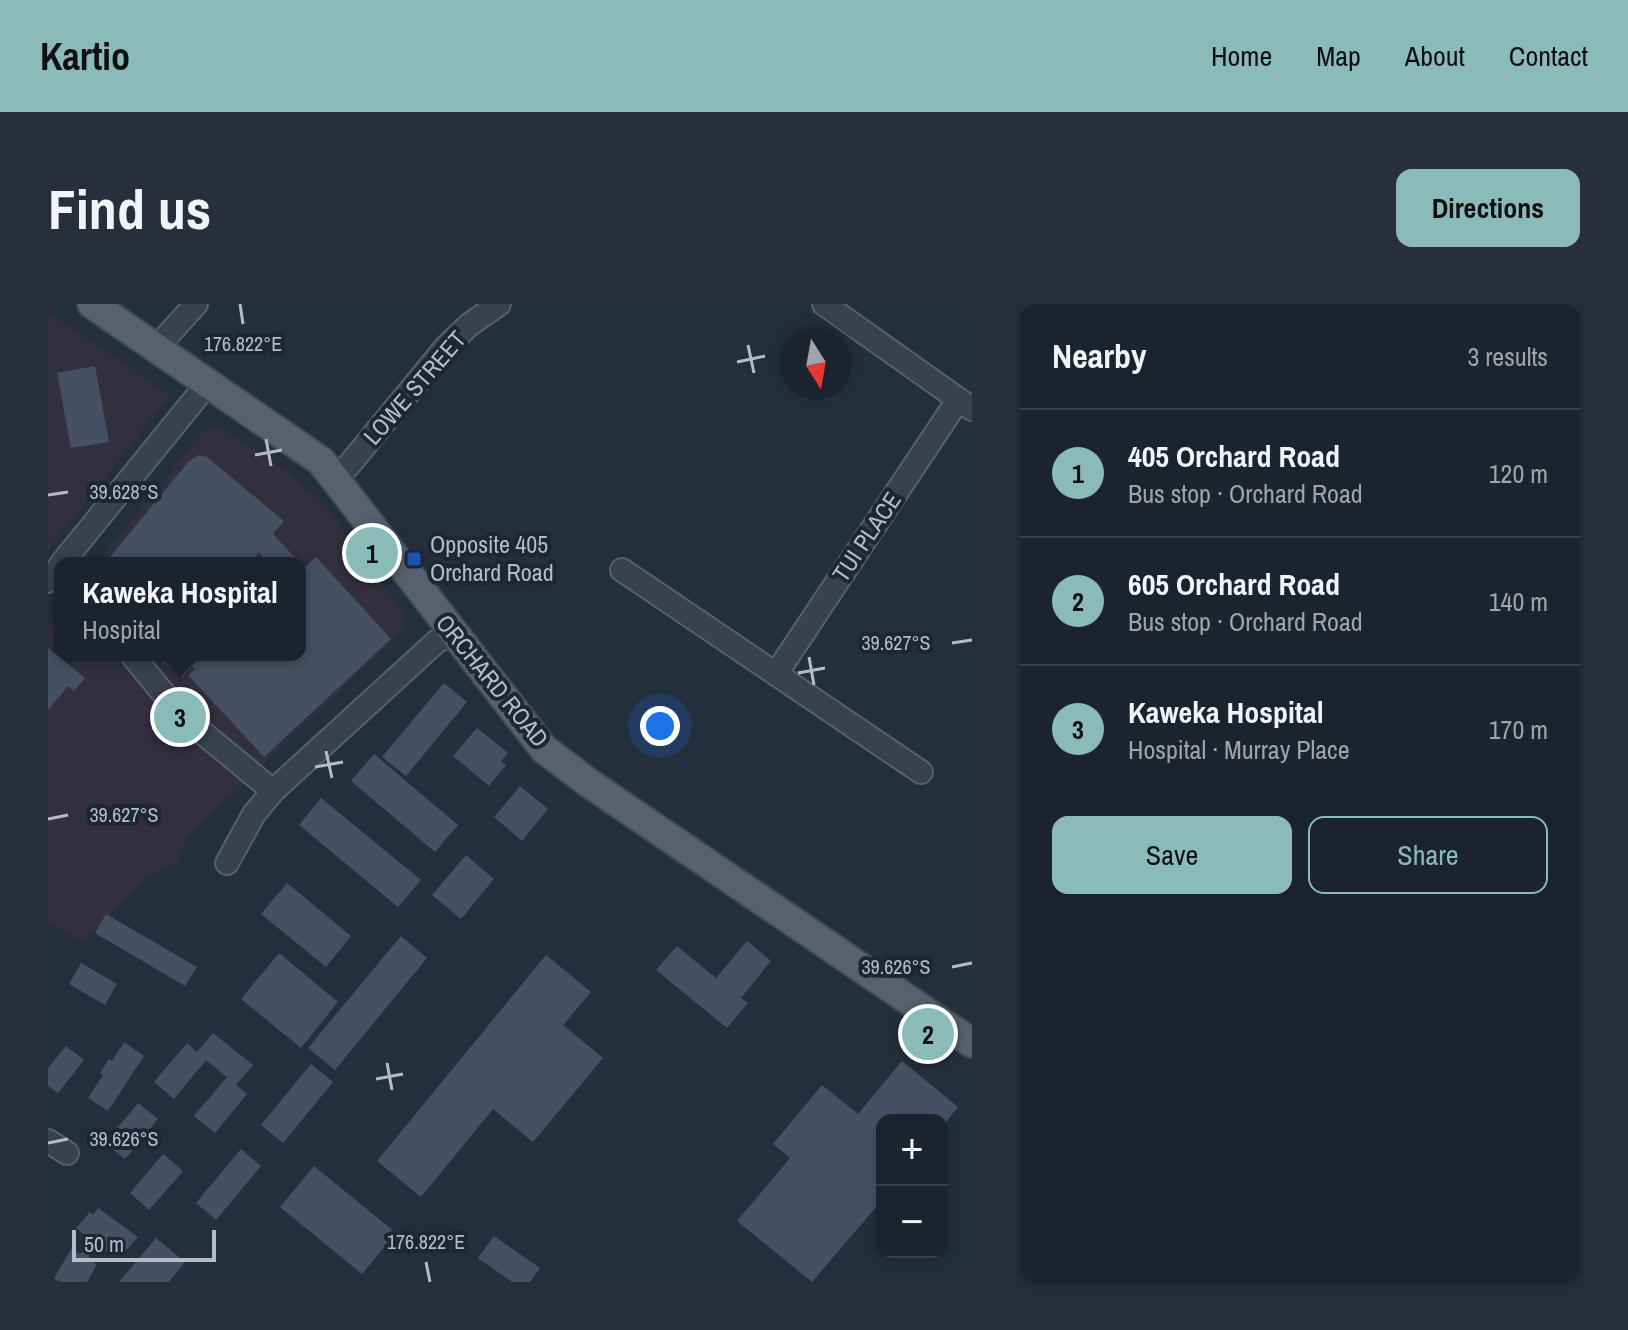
<!DOCTYPE html>
<html lang="en">
<head>
<meta charset="utf-8">
<style>
  body { margin:0; font-family:"Archivo Narrow",sans-serif; background:#282f3a; color:#f1f3f6 }
  .controls { position:absolute; right:24px; bottom:24px; display:grid; overflow:hidden; border-radius:16px; box-shadow:0 4px 12px #0003 }
  .controls button { width:72px; height:72px; display:grid; place-items:center; padding:0; border:0; border-bottom:2px solid #39404a; background:#1b232e; color:#f1f3f6; font:40px sans-serif }
  .compass { position:absolute; left:732px; top:24px; width:72px; height:72px; border-radius:50%; background:#1b232e; box-shadow:0 4px 12px #0003; rotate:169deg }
  .scale { position:absolute; left:24px; bottom:20px; width:144px; box-sizing:border-box; padding-left:8px; border:4px solid #b4bcc9; border-top:0; font-size:22px; line-height:28px; white-space:nowrap; color:#b4bcc9; -webkit-text-stroke:6px #1d2633; paint-order:stroke }
  .you { position:absolute; left:612px; top:422px; width:28px; height:28px; margin:-20px; border:6px solid #fff; border-radius:50%; background:#1a73e8; box-shadow:0 0 0 12px #1a73e833 }
  .badge { display:grid; place-items:center; width:52px; height:52px; border-radius:50%; background:#8bbbb9; color:#111; font-size:26px; font-weight:700 }
  .pin { position:absolute; translate:-50% -50%; border:4px solid #fff; box-shadow:0 2px 8px #0006 }
  .popup { position:absolute; left:6px; top:253px; width:252px; height:104px; box-sizing:border-box; display:grid; place-content:center; border-radius:16px; background:#1b232e; filter:drop-shadow(0 2px 6px #0005); font-size:26px; white-space:nowrap; color:#a0a4aa }
  .popup b { font-size:30px; color:#f1f3f6 }
  .popup::after { content:''; position:absolute; left:50%; top:100%; margin-left:-16px; border:16px solid transparent; border-top-color:#1b232e }
  .list { margin:0; padding:0; list-style:none }
  h2 { display:flex; justify-content:space-between; align-items:center; height:104px; margin:0; padding:0 32px; font-size:34px }
  h2 small { font-size:26px; font-weight:400; color:#a0a4aa }
  .list li { display:grid; grid-template-columns:52px 1fr auto; gap:24px; align-items:center; box-sizing:border-box; height:128px; padding:0 32px; border-top:2px solid #39404a }
  .list b { display:block; font-size:30px; white-space:nowrap }
  .list p { margin:0; font-size:26px; white-space:nowrap; color:#a0a4aa }
  .list em { font-size:26px; font-style:normal; color:#a0a4aa }
  .actions { display:flex; gap:16px; padding:24px 32px }
  .actions a { flex:1; padding:18px 0; border:2px solid #8bbbb9; border-radius:16px; text-align:center; font-size:28px; color:#8bbbb9 }
  .actions .main { background:#8bbbb9; color:#111 }
  .map { position:relative; flex:none; width:924px; height:978px; overflow:hidden; border-radius:16px }
  header { display:flex; align-items:center; gap:48px; box-sizing:border-box; height:112px; padding:0 40px; background:#8bbbb9; color:#111 }
  header strong { font-size:38px }
  nav { display:flex; gap:44px; margin-inline-start:auto; font-size:28px }
  .intro { display:flex; align-items:center; justify-content:space-between; box-sizing:border-box; height:192px; padding:0 48px }
  h1 { margin:0; font-size:56px }
  .button { padding:20px 36px; border-radius:16px; background:#8bbbb9; color:#111; font-size:28px; font-weight:700 }
  main { display:flex; gap:48px; padding:0 48px }
  aside { flex:1; background:#1b232e; border-radius:16px; box-shadow:0 4px 12px #0003 }
  .map>svg:first-child { display:block }
  .medical { fill:#32303f }
  .building { fill:#455162 }
  .lines { fill:none; stroke-linecap:round; stroke-linejoin:round }
  .minor-casing { stroke:#565f6c; stroke-width:26 }
  .major-casing { stroke:#414a57; stroke-width:32 }
  .minor { stroke:#38414e; stroke-width:22 }
  .major { stroke:#56606e; stroke-width:28 }
  .ticks { fill:none; stroke:#b4bcc9; stroke-width:3 }
  .transit-dot { fill:#1a4fb4; stroke:#1d2633; stroke-width:3 }
  .labels { text-anchor:middle; stroke-width:8; stroke-linejoin:round; paint-order:stroke }
  .street-label { font-size:24px; fill:#b4bcc9; stroke:#1d2633 }
  .poi-label { font-size:24px; fill:#b4bcc9; stroke:#1d2633; text-anchor:start }
  .ticks-label { font-size:20px; text-anchor:middle; fill:#b4bcc9; stroke:#1d2633; stroke-width:8; stroke-linejoin:round; paint-order:stroke }
</style>
</head>
<body>
<header>
<strong>Kartio</strong>
<nav><a>Home</a><a>Map</a><a>About</a><a>Contact</a></nav>
</header>
<div class="intro"><h1>Find us</h1><a class="button">Directions</a></div>
<main>
<div class="map">
<svg width="924" height="978" viewBox="0 0 924 978">
  <rect width="100%" height="100%" fill="#242f3e"/>
  <g class="medical">
    <path d="M0,8L122,91L0,246Z"/>
    <path d="M170,122L244,171L275,199L356,308L355,326L139,534L130,557L99,574L34,638L0,617V323L12,307V351H252V259H50L156,126Z"/>
  </g>
  <g class="building">
    <path d="M47,62L61,138L23,144L9,69Z"/>
    <path d="M151,151L159,153L236,217L225,230L252,259H220L211,248L203,259H57L141,157Z"/>
    <path d="M268,253L343,335L216,453L140,371L147,365L144,362L134,373L106,351H252V259L256,264Z"/>
    <path d="M0,344L37,374L26,387L20,382L0,406Z"/>
    <path d="M396,379L419,398L358,472L334,453Z"/>
    <path d="M429,424L460,449L453,457L458,461L441,482L405,452Z"/>
    <path d="M326,450L410,521L387,548L303,477Z"/>
    <path d="M472,482L500,505L474,537L446,513Z"/>
    <path d="M273,494L373,576L350,603L251,521Z"/>
    <path d="M418,551L446,575L413,615L384,591Z"/>
    <path d="M239,579L303,632L278,663L213,610Z"/>
    <path d="M58,610L149,663L137,682L47,629Z"/>
    <path d="M353,632L379,654L287,766L260,744Z"/>
    <path d="M699,637L723,657L693,694L700,699L679,724L608,666L629,642L668,674Z"/>
    <path d="M231,649L290,698L253,744L193,695Z"/>
    <path d="M498,651L543,688L515,721L555,754L485,838L445,805L373,893L329,857Z"/>
    <path d="M33,659L69,680L57,701L21,680Z"/>
    <path d="M165,729L205,761L188,781L199,790L167,829L146,812L179,773L158,756L126,795L106,778L139,739L149,748Z"/>
    <path d="M76,738L96,752L60,807L40,794L55,771L52,769L61,755L64,757Z"/>
    <path d="M18,742L36,756L10,789L0,782V764Z"/>
    <path d="M854,757L910,803L894,823V816H834V896L764,978L689,917L742,854L725,840L774,781L810,810Z"/>
    <path d="M263,760L285,778L235,839L213,821Z"/>
    <path d="M90,799L110,815L77,855L57,839Z"/>
    <path d="M193,845L213,862L168,916L148,899Z"/>
    <path d="M115,850L135,867L101,906L82,889Z"/>
    <path d="M266,862L348,929L314,970L232,903Z"/>
    <path d="M50,904L90,933L76,949L67,942L64,946L56,947L28,924L42,908L45,911Z"/>
    <path d="M446,932L492,964L482,978H464L430,954Z"/>
    <path d="M108,934L137,958L121,978H71Z"/>
    <path d="M23,945L31,950L35,948L41,951V956L49,960L39,978H4Z"/>
  </g>
  <g class="lines">
    <g class="minor-casing">
      <g id="minor">
        <path d="M776,0L924,105"/>
        <path d="M109,43L148,0"/>
        <path d="M288,173L301,161L398,43L421,21L451,0"/>
        <path d="M14,259L160,79"/>
        <path d="M574,266L873,468"/>
        <path d="M0,277L12,262"/>
        <path d="M84,351L133,411L225,487"/>
        <path d="M728,370L910,96"/>
        <path d="M179,559L206,510L225,487L388,338L404,329"/>
        <path d="M0,837L19,849"/>
      </g>
    </g>
    <g class="major-casing">
      <path id="major" d="M44,0L273,157L496,445L538,477L924,739"/>
    </g>
    <use href="#minor" class="minor"/>
    <use href="#major" class="major"/>
  </g>
  <path class="ticks" d="M192,0L195,20M700,41L706,69M689,58L717,52M218,135L223,162M207,151L234,146M0,191L20,188M904,339L924,336M761,353L766,381M750,369L777,364M278,447L284,474M267,463L295,458M0,515L20,511M904,663L924,659M339,759L344,786M328,775L355,770M0,839L20,835M378,958L382,978"/>
  <rect class="transit-dot" x="358" y="247" width="16" height="16" rx="4"/>
  <g class="labels">
    <g class="street-label">
      <text transform="translate(367 84) rotate(-49)" y="8">LOWE STREET</text>
      <text transform="translate(819 233) rotate(-56)" y="8">TUI PLACE</text>
      <text transform="translate(444 377) rotate(51)" y="8">ORCHARD ROAD</text>
    </g>
    <g class="poi-label">
      <text x="382" y="249">Opposite 405<tspan x="382" dy="28">Orchard Road</tspan></text>
    </g>
  </g>
  <g class="ticks-label">
    <text x="195" y="47">176.822°E</text>
    <text x="76" y="195">39.628°S</text>
    <text x="848" y="346">39.627°S</text>
    <text x="76" y="518">39.627°S</text>
    <text x="848" y="670">39.626°S</text>
    <text x="76" y="842">39.626°S</text>
    <text x="378" y="945">176.822°E</text>
  </g>
</svg>
<div class="controls">
<button>+</button>
<button>−</button>
</div>
<svg class="compass" viewBox="-18 -18 36 36"><path d="M0-13l5 13h-10z" fill="#e53935"/><path d="M0 13l5-13h-10z" fill="#a0a4aa"/></svg>
<div class="scale">50 m</div>
<div class="you"></div>
<div class="pin badge" style="left:324px;top:249px">1</div>
<div class="pin badge" style="left:880px;top:730px">2</div>
<div class="pin badge" style="left:132px;top:413px">3</div>
<div class="popup"><b>Kaweka Hospital</b>Hospital</div>
</div>
<aside>
<h2>Nearby<small>3 results</small></h2>
<ul class="list">
<li><span class="badge">1</span><div><b>405 Orchard Road</b><p>Bus stop · Orchard Road</p></div><em>120 m</em></li>
<li><span class="badge">2</span><div><b>605 Orchard Road</b><p>Bus stop · Orchard Road</p></div><em>140 m</em></li>
<li><span class="badge">3</span><div><b>Kaweka Hospital</b><p>Hospital · Murray Place</p></div><em>170 m</em></li>
</ul>
<div class="actions"><a class="main">Save</a><a>Share</a></div>
</aside>
</main>
</body>
</html>
